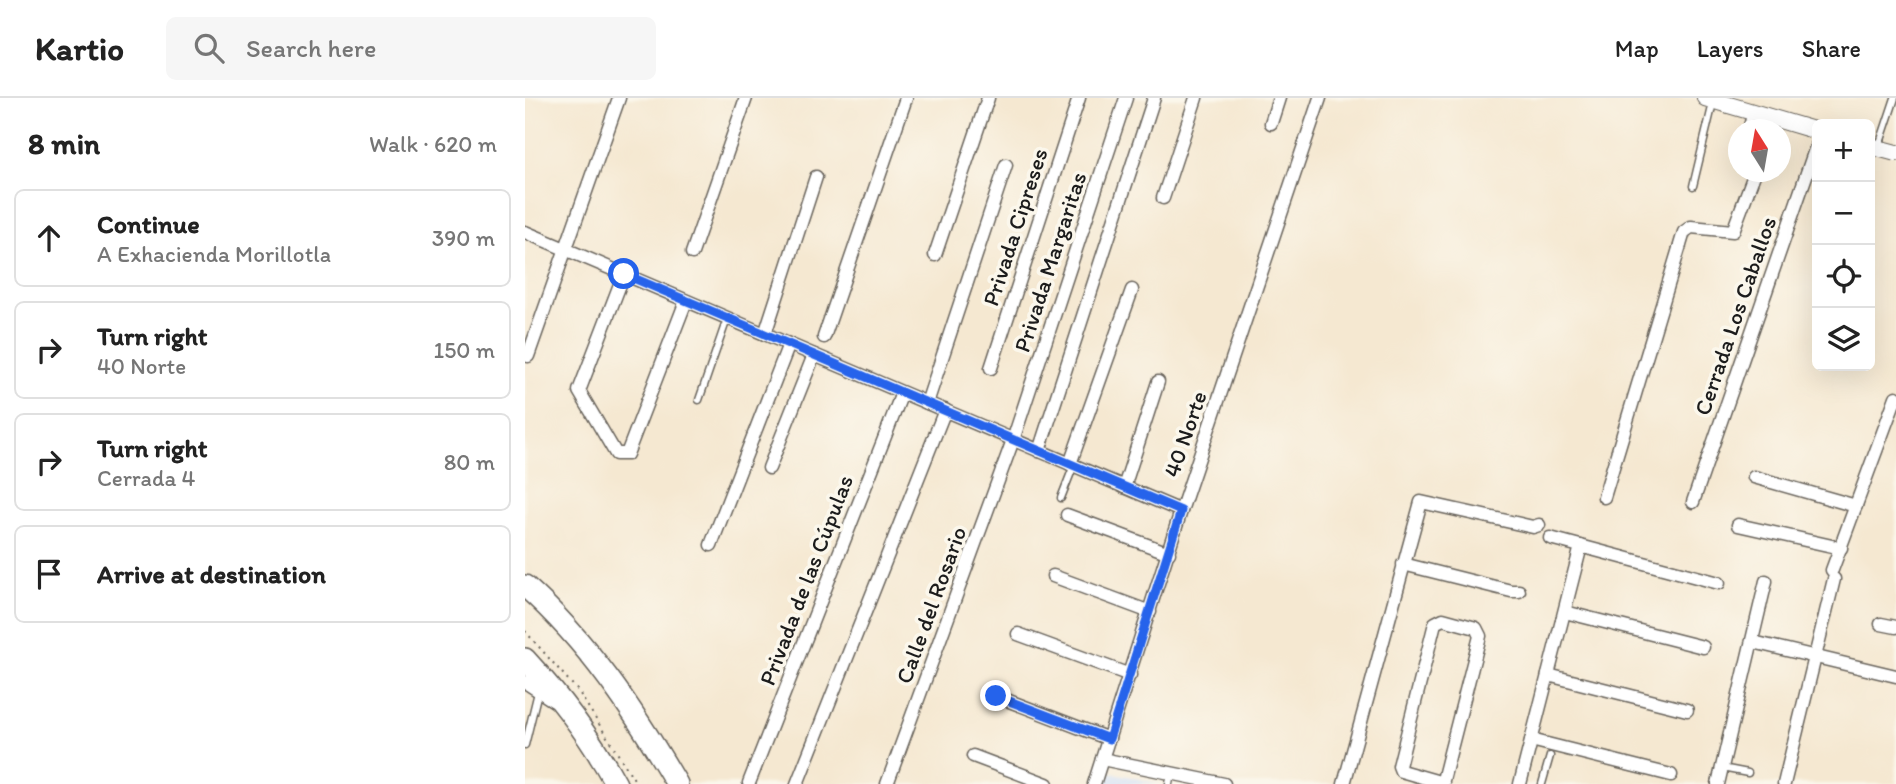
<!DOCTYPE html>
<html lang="en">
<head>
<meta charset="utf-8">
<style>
  body { margin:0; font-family:Itim,sans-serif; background:#f6f6f6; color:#222 }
  .controls { position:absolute; right:21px; top:21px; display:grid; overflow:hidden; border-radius:10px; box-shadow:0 7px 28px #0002 }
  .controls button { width:63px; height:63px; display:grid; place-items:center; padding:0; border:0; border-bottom:2px solid #e0e0e0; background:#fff; color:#222; font:35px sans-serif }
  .compass { position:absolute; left:1203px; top:21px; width:63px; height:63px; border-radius:50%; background:#fff; box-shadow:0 7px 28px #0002; rotate:349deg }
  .stop { position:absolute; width:21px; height:21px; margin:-16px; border:5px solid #2563eb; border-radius:50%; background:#fff }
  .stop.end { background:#2563eb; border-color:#fff; box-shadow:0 2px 7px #0008 }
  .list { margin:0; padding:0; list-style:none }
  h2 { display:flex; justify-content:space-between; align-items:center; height:91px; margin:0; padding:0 28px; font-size:30px }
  h2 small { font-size:23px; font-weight:400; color:#767676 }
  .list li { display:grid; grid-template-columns:46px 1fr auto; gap:21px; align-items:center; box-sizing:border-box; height:98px; margin:0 14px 14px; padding:0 14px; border:2px solid #e0e0e0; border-radius:10px }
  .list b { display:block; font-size:26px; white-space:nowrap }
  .list p { margin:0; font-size:23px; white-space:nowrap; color:#767676 }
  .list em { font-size:23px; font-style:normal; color:#767676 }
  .icon { flex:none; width:38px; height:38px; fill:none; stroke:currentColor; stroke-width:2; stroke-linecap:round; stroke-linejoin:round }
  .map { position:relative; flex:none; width:1371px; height:686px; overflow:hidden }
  header { display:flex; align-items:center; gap:42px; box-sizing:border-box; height:98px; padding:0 35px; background:#fff; border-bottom:2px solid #e0e0e0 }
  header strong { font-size:33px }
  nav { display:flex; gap:38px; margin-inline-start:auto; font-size:24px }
  .search { width:490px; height:63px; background:#f6f6f6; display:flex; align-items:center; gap:18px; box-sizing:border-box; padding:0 24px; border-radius:10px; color:#767676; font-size:26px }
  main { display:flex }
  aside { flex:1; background:#fff }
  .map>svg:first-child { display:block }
  .built { fill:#cadcf9 }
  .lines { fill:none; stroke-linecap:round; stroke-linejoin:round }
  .service-casing { stroke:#68635b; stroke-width:9 }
  .minor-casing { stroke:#68635b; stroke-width:15 }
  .tertiary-casing { stroke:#68635b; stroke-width:18 }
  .trunk-casing { stroke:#68635b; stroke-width:24 }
  .path { stroke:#68635b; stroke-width:2; stroke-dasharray:2 5; stroke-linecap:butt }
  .service { stroke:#fff; stroke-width:6 }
  .minor { stroke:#fff; stroke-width:12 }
  .tertiary { stroke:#fff; stroke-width:16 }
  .trunk { stroke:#fff; stroke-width:21 }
  .route { stroke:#2563eb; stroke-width:9 }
  .labels { text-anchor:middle; stroke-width:7; stroke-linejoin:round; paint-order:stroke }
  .street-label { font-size:23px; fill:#1c1c1c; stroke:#fbf7ec }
</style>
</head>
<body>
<header>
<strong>Kartio</strong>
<div class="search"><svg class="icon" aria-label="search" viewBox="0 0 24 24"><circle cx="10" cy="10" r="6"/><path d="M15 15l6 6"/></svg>Search here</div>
<nav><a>Map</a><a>Layers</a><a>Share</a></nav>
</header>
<main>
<aside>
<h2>8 min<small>Walk · 620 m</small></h2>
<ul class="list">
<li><svg class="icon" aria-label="ahead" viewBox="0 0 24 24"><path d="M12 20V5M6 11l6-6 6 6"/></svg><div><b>Continue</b><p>A Exhacienda Morillotla</p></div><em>390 m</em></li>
<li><svg class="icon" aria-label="right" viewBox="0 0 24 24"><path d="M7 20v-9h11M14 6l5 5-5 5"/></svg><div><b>Turn right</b><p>40 Norte</p></div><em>150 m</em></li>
<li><svg class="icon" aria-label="right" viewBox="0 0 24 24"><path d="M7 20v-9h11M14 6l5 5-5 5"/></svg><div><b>Turn right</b><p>Cerrada 4</p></div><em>80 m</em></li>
<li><svg class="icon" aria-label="arrive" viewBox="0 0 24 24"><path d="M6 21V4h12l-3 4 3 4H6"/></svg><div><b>Arrive at destination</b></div></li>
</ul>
</aside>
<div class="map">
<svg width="1371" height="686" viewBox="0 0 1371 686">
  <rect width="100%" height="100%" fill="#fbf7ec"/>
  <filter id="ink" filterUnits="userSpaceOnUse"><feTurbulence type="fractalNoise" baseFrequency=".0143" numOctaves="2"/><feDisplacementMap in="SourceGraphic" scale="14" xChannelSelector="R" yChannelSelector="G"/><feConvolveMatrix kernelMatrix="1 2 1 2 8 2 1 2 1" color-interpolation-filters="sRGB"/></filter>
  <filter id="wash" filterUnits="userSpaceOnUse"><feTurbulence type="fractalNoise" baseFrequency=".00686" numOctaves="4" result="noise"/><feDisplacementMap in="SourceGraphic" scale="28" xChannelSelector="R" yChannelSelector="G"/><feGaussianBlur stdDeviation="1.57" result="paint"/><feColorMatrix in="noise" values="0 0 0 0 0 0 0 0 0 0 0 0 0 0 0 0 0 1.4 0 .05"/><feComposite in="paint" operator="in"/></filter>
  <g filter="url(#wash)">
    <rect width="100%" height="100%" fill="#f5e8d1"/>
    <path class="built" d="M581,673L636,686H575Z"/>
  </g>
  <g filter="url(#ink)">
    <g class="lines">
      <g class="service-casing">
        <g id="service">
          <path d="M1221,32L1226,13"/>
          <path d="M1354,48L1370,0"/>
          <path d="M1168,88L1188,5"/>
          <path d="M174,302L202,221"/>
          <path d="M536,400L549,367"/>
          <path d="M0,647L13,594"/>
          <path d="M1197,670L1223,675"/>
          <path d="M644,686L646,675"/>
          <path d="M1017,686L1025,658"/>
        </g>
      </g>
      <g class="minor-casing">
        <g id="minor">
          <path d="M746,25L754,0"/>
          <path d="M638,100L671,0"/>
          <path d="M0,134L656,413"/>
          <path d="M167,155L221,0"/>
          <path d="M410,157L463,0"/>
          <path d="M99,176L54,293L91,356H102L161,203"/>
          <path d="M240,236L291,79"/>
          <path d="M299,239L381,0"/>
          <path d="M3,258L94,0"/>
          <path d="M466,270L554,0"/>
          <path d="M402,305L481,67"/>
          <path d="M514,353L629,0"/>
          <path d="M545,366L607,192"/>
          <path d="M244,370L289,257"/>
          <path d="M1229,379L1331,408"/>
          <path d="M599,389L633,284"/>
          <path d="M1079,399L1159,134L1166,129L1208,133L1230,74"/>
          <path d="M1168,404L1292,46"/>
          <path d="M542,417L644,455"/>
          <path d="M1213,427L1316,450"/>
          <path d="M1025,440L1194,485"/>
          <path d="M186,447L264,246"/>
          <path d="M878,466L986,493H994"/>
          <path d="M1307,472L1371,299"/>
          <path d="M528,478L625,514"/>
          <path d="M1040,514L1178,549"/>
          <path d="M1356,526L1371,529"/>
          <path d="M493,536L605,577"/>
          <path d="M1228,544L1371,578"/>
          <path d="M1023,577L1162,612"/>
          <path d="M0,584L29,603"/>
          <path d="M471,598L584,641"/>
          <path d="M1006,642L1146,677"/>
          <path d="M448,658L522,686"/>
          <path d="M577,661L699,686"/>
          <path d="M224,685L377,295"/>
          <path d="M272,686L420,312"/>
          <path d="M362,686L488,342L601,0"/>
          <path d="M569,686L656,413L795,0"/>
          <path d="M819,686L896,404L1008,429L1014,427"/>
          <path d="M917,686L955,538L951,530L918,521L910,525L874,668L876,673L918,685"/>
          <path d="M995,686L1056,448"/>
          <path d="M1193,686L1241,483"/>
          <path d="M1259,686L1309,481"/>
        </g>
      </g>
      <g class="tertiary-casing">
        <g id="tertiary">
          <path d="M1180,0L1292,33"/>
          <path d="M1345,48L1371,55"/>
        </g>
      </g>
      <g class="trunk-casing">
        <g id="trunk">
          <path d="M0,488C64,545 109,613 152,686"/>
          <path d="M0,561C35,599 66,640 91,686"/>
        </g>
      </g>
      <path class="path" d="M0,533L53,593L112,686"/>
      <use href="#service" class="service"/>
      <use href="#minor" class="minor"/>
      <use href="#tertiary" class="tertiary"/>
      <use href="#trunk" class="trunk"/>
    </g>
  </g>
  <g class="lines" filter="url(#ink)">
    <path class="route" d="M99,176L656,413L584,641L471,598"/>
  </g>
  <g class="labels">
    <g class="street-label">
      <text transform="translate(490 129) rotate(-72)" y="8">Privada Cipreses</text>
      <text transform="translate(525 164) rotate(-72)" y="8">Privada Margaritas</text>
      <text transform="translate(1210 218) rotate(-71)" y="8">Cerrada Los Caballos</text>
      <text transform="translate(660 336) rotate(-71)" y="8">40 Norte</text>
      <text transform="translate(281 482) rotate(-69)" y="8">Privada de las Cúpulas</text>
      <text transform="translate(406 507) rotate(-70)" y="8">Calle del Rosario</text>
    </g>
  </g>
</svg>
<div class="controls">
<button>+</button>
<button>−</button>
<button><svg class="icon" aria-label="locate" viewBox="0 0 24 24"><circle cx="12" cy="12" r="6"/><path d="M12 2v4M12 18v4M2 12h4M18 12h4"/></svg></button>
<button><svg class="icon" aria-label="layers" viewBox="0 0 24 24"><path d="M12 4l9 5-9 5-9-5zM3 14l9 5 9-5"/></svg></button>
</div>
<svg class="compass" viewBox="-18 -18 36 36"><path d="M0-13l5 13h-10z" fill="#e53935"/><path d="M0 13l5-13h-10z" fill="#767676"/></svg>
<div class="stop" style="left:99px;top:176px"></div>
<div class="stop end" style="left:471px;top:598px"></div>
</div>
</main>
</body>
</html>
